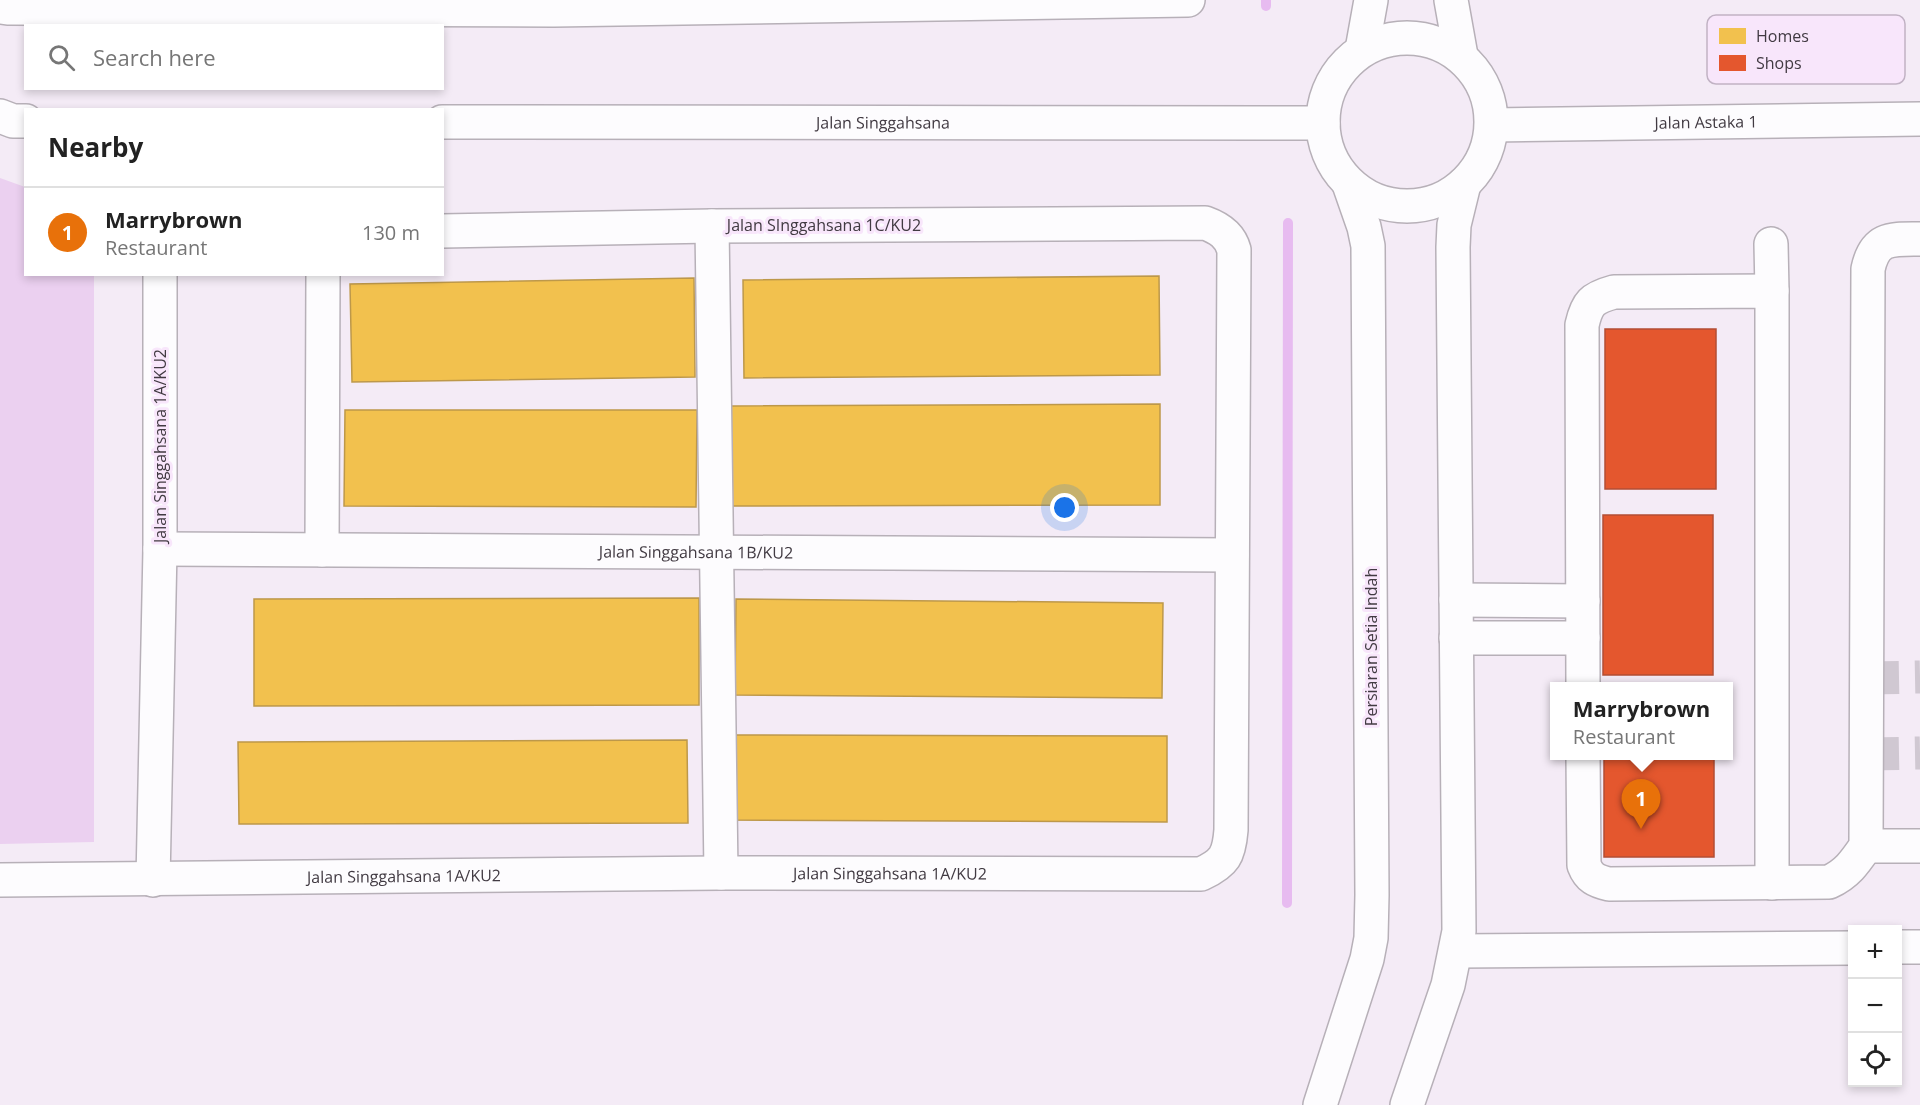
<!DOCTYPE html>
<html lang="en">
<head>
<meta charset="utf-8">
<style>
  body { margin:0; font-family:"Open Sans",sans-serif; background:#f6f6f6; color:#222 }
  .controls { position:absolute; right:18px; bottom:18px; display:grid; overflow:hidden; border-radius:0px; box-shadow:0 3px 9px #0003 }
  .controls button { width:54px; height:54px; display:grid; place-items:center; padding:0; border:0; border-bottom:2px solid #e0e0e0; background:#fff; color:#222; font:30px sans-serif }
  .you { position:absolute; left:1065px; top:508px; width:21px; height:21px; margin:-15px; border:4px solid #fff; border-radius:50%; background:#1a73e8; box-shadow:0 0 0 9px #1a73e833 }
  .badge { display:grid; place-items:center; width:39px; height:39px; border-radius:50%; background:#0f766e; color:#fff; font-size:20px; font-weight:700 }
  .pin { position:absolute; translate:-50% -50px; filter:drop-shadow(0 2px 3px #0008) }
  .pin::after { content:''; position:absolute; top:32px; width:21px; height:18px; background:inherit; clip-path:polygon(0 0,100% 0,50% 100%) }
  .popup { position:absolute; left:1550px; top:682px; width:183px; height:78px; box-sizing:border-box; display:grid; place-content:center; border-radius:0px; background:#fff; filter:drop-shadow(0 2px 4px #0005); font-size:20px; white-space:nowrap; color:#767676 }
  .popup b { font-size:22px; color:#222 }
  .popup::after { content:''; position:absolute; left:50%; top:100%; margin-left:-12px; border:12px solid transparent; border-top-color:#fff }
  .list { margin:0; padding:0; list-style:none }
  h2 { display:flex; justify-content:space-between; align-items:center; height:78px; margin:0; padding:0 24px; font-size:26px }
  h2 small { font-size:20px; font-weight:400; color:#767676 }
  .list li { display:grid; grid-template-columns:39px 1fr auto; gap:18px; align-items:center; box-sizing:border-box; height:90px; padding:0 24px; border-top:2px solid #e0e0e0 }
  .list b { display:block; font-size:22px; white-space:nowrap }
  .list p { margin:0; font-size:20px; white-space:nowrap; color:#767676 }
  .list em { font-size:20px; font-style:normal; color:#767676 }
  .icon { flex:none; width:33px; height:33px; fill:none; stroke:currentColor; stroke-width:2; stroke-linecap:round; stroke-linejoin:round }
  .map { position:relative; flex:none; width:1920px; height:1105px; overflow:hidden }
  .search { position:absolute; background:#fff; box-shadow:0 3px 9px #0003; left:24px; top:24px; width:420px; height:66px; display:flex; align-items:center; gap:15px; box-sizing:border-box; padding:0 21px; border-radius:0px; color:#767676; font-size:22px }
  .panel { position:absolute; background:#fff; box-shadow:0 3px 9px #0003; left:24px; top:108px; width:420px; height:168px; border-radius:0px }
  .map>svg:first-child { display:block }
  .green { fill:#ebd0f0 }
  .homes { fill:#f2c14e; stroke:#bd984a; stroke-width:1.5 }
  .shops { fill:#e4572e; stroke:#b34e34; stroke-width:1.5 }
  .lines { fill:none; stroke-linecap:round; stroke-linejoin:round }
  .stream { stroke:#e7bbf0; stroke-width:10 }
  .minor-tunnel { stroke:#d0c8d2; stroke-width:33; stroke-dasharray:33 16; stroke-linecap:butt }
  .minor-casing { stroke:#b7b0b8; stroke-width:36 }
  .minor { stroke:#fdfcfe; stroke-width:33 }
  .labels { text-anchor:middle; stroke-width:6; stroke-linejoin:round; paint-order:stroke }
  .street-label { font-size:16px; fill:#413a42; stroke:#f8e6fb }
  .key { fill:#f8e6fb; stroke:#c1b2c4; stroke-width:1.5 }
  .key-label { font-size:16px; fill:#413a42 }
</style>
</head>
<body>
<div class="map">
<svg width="1920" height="1105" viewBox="0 0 1920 1105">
  <rect width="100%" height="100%" fill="#f4ebf6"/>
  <path class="green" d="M0,178L25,187L26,274L94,275V842L0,844Z"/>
  <g class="homes">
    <path d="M1159,276L1160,375L744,378L743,280Z"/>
    <path d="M694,278L695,377L352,382L350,284Z"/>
    <path d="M1160,404V505L731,506V406Z"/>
    <path d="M345,410H697L696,507L344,506Z"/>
    <path d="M699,598V705L254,706V599Z"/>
    <path d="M736,599L1163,603L1162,698L735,695Z"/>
    <path d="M729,735L1167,736V822L729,820Z"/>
    <path d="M687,740L688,823L239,824L238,742Z"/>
  </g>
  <g class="shops">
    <rect x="1605" y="329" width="111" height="160"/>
    <rect x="1603" y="515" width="110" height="160"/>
    <rect x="1604" y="756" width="110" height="101"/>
  </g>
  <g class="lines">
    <g class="stream">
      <path d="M1266,6V0"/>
      <path d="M1287,903L1288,223"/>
    </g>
    <g class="minor-tunnel">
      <path d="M1866,678L1920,677"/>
      <path d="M1866,754L1920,753"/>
    </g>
    <g class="minor-casing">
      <g id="minor">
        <path d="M1451,0L1461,56"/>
        <path d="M0,7L9,8L554,10L1188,0"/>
        <circle cx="1407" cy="122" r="84"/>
        <path d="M1362,50L1371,0"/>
        <path d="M0,116L13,121H26"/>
        <path id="s1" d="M442,122L1323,123"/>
        <path id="s2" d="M1492,125L1920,119"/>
        <path d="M712,226L721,873"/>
        <path d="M1771,244L1772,291"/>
        <path id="s3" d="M160,549L1232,555"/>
        <path d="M322,550L323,274"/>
        <path d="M1456,600L1583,601"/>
        <path d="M1456,638H1583"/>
        <path d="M1583,686L1582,325C1587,303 1592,298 1614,292L1772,291V883"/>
        <path d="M1583,756L1584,865C1589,878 1596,881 1609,884L1829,882C1847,874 1855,862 1866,846L1868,269C1875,237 1891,239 1920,239"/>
        <path d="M1866,846H1920"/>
        <path id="s4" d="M0,880L721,873L1201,874C1225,863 1229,855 1231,830L1234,250C1230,235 1219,228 1205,223L712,226L442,231"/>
        <path d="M153,880L160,549V274"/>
        <path d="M1898,947H1920"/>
        <path d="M1456,951L1852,948"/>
        <path d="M1320,1105L1367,959L1371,938L1372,895L1368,246L1364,227L1349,184"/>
        <path d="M1407,1105L1448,985L1459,931L1453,247L1454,225L1464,184"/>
      </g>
    </g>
    <use href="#minor" class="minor"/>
  </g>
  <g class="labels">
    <g class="street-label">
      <text dy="6" stroke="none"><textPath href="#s2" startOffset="214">Jalan Astaka 1</textPath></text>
      <text dy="6" stroke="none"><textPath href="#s1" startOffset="441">Jalan Singgahsana</textPath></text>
      <text x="824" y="231">Jalan SInggahsana 1C/KU2</text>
      <text transform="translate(160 446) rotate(-90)" y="6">Jalan Singgahsana 1A/KU2</text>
      <text dy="6" stroke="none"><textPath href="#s3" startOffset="536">Jalan Singgahsana 1B/KU2</textPath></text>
      <text transform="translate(1371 647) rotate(-90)" y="6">Persiaran Setia Indah</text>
      <text dy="6" stroke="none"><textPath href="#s4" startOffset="890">Jalan Singgahsana 1A/KU2</textPath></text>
      <text dy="6" stroke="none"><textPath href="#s4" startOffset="404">Jalan Singgahsana 1A/KU2</textPath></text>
    </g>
  </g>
  <rect x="1707" y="15" width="198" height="69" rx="9" class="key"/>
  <rect x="1719" y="28" width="27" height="16" fill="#f2c14e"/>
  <rect x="1719" y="55" width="27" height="16" fill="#e4572e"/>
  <g class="key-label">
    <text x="1756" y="42">Homes</text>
    <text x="1756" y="69">Shops</text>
  </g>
</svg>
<div class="controls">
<button>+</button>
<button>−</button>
<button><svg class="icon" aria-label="locate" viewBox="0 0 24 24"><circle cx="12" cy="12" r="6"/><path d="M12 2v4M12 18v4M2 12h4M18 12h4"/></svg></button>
</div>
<div class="you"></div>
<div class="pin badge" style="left:1641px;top:829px;background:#e8710a">1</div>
<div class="popup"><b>Marrybrown</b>Restaurant</div>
<div class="search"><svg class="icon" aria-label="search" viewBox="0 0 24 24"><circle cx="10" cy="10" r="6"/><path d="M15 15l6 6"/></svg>Search here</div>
<section class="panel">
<h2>Nearby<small></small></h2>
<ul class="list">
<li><span class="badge" style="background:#e8710a">1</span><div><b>Marrybrown</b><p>Restaurant</p></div><em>130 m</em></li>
</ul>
</section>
</div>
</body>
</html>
